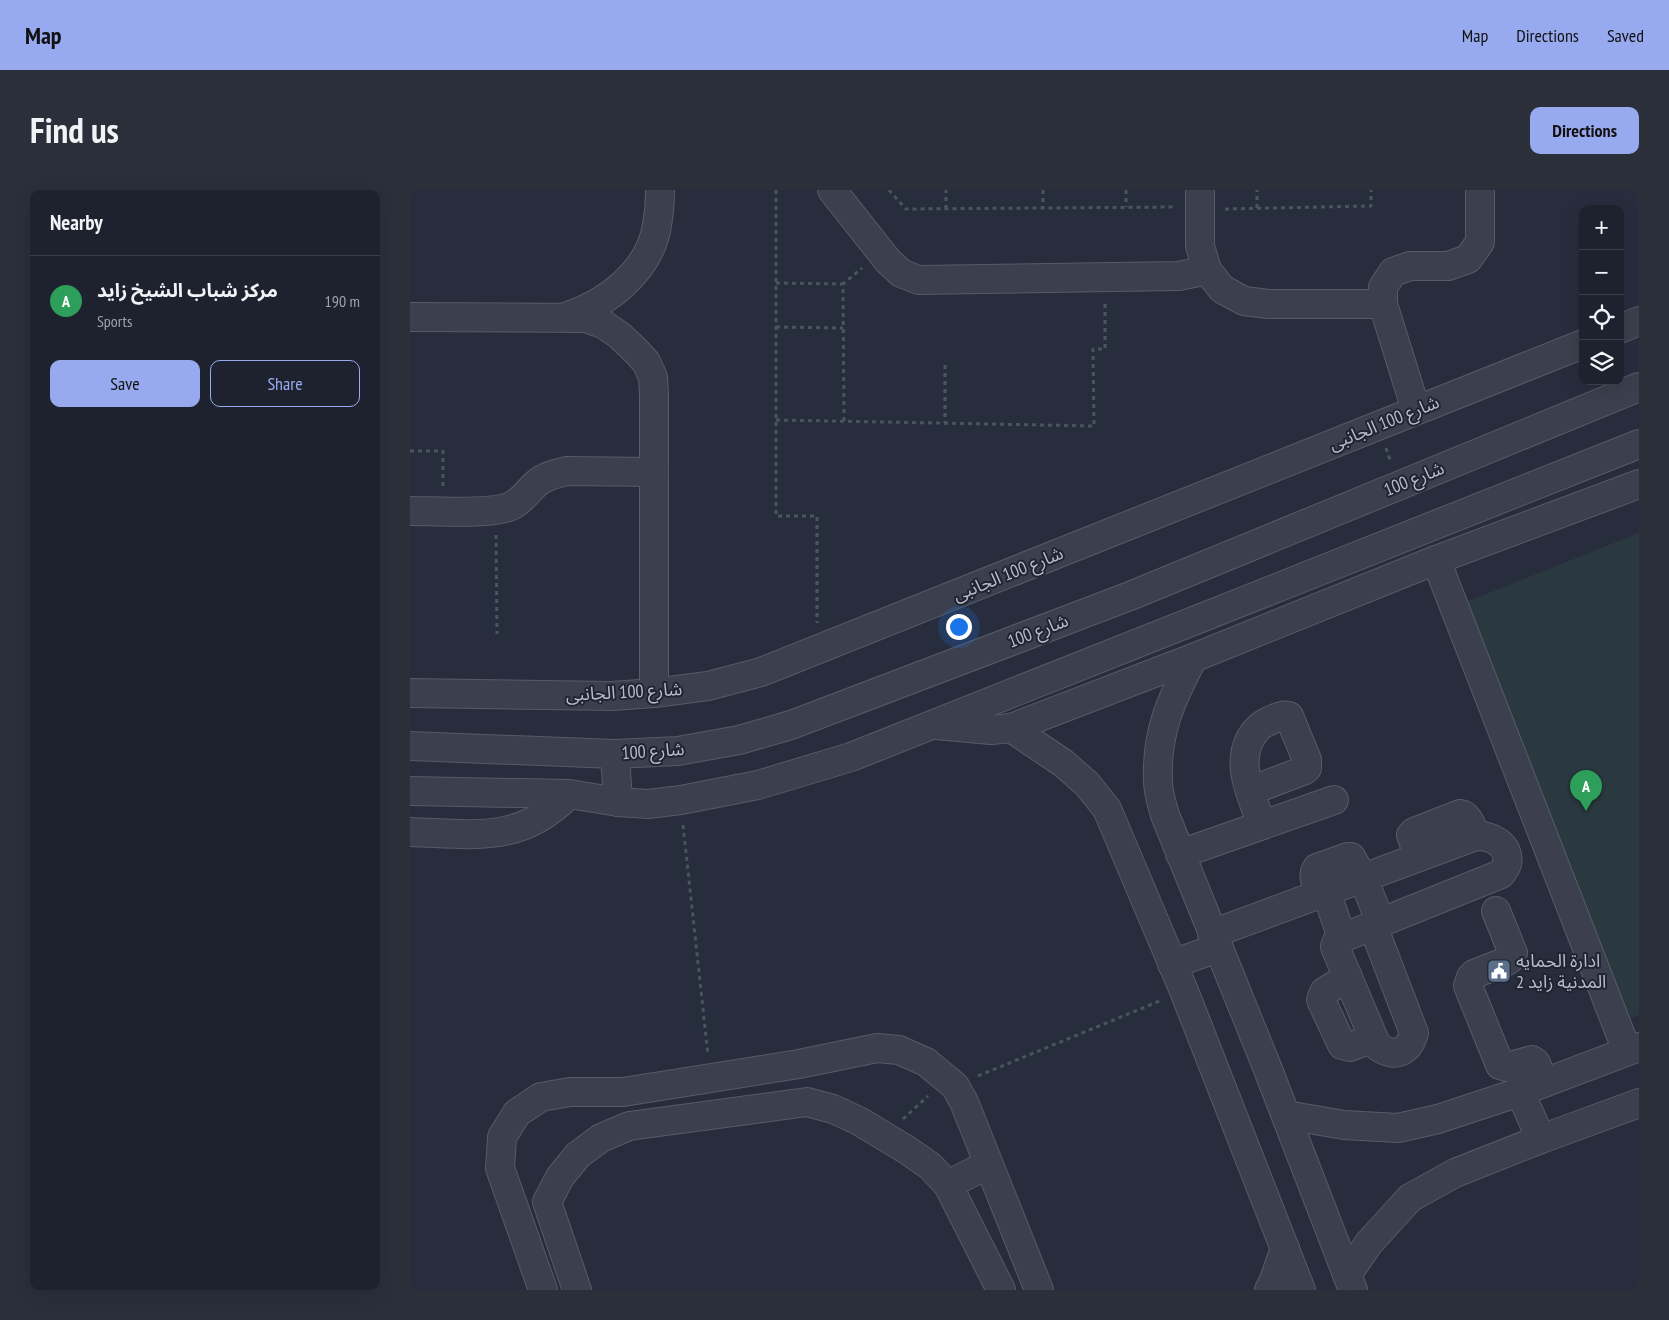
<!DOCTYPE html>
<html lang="en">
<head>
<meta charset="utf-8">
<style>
  body { margin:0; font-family:"PT Sans Narrow","Noto Sans Arabic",sans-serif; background:#2b2f3a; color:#f1f3f6 }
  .controls { position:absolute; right:15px; top:15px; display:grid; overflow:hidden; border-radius:10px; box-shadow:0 5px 20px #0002 }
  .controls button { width:45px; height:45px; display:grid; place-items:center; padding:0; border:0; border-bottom:1px solid #3c3f4a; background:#1e222e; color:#f1f3f6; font:25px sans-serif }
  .you { position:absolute; left:548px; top:436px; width:18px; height:18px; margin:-12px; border:4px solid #fff; border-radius:50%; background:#1a73e8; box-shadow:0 0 0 8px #1a73e833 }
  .badge { display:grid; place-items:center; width:32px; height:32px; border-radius:50%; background:#97aaef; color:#fff; font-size:16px; font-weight:700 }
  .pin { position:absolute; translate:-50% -41px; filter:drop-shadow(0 1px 2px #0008) }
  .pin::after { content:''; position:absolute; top:26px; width:18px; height:15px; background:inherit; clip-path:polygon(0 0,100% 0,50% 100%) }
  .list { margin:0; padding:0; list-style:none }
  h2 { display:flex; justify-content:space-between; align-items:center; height:65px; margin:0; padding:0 20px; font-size:21px }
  h2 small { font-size:16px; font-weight:400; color:#a1a4aa }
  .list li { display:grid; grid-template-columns:32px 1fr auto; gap:15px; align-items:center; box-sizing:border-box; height:90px; padding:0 20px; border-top:1px solid #3c3f4a }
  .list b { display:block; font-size:19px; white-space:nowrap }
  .list p { margin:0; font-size:16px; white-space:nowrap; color:#a1a4aa }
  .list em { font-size:16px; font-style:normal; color:#a1a4aa }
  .actions { display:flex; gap:10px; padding:15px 20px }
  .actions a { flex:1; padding:11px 0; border:1px solid #97aaef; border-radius:10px; text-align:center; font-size:18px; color:#97aaef }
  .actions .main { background:#97aaef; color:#111 }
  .icon { flex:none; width:28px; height:28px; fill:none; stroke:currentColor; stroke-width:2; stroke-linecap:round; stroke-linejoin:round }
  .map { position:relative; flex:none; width:1229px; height:1100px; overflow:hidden; border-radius:10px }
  header { display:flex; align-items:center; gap:30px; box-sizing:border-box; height:70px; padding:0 25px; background:#97aaef; color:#111 }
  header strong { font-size:24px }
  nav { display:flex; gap:28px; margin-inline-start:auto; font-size:18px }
  .intro { display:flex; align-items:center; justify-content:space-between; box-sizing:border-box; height:120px; padding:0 30px }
  h1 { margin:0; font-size:35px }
  .button { padding:12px 22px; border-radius:10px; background:#97aaef; color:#111; font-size:18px; font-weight:700 }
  main { display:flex; gap:30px; padding:0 30px }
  aside { flex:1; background:#1e222e; border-radius:10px; box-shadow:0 5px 20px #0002 }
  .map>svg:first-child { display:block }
  .green { fill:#2a393f }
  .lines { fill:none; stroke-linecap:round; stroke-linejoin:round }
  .minor-casing { stroke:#565b69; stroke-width:30 }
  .path { stroke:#48565c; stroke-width:3; stroke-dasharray:4 4; stroke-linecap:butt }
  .minor { stroke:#3c404e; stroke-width:28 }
  .labels { text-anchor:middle; stroke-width:4; stroke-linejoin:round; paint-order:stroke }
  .street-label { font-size:18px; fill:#b8bcc9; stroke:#202533 }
  .poi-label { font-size:18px; fill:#b8bcc9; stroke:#202533; text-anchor:start }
</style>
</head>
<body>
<header>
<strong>Map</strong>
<nav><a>Map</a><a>Directions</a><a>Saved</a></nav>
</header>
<div class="intro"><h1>Find us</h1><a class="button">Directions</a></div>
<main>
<aside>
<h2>Nearby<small></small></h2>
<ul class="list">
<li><span class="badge" style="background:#2e9e5b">A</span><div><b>مركز شباب الشيخ زايد</b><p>Sports</p></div><em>190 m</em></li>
</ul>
<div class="actions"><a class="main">Save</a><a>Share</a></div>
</aside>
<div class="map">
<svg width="1229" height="1100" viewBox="0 0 1229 1100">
  <rect width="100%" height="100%" fill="#282d3e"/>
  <path class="green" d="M1229,343V825L1206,834L1044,417Z"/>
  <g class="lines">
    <g class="minor-casing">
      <g id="minor">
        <path d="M422,0L478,71L491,83L508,90L769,86L797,80"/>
        <path d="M790,0V56L797,80L812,99L834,111L858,114H973"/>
        <path d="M0,127L175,128L193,134L209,145L225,160L236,172L243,187L244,203V503"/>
        <path d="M155,127C197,114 240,81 247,35C249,24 250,12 250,0"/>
        <path d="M1210,139L1229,131"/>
        <path d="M1006,220L973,114V97L983,82L1000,76H1038L1058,69L1070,52V0"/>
        <path d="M0,321C23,321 82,325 101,316C112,311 118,301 127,293C135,286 146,284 156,281L244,282"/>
        <path d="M1026,370L1217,861"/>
        <path d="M783,468C761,510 746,542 748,591C748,603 752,614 755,625L857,877L943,1100"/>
        <path d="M0,503L202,506L244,503L298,496L351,482L1173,154"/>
        <path d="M526,535L581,540L601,538L783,468L1026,370L1229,294"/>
        <path d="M601,538L653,573L677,594L697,619L774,801L891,1100"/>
        <path d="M0,556L205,564L268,561L329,550L381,535L720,406L1229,197"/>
        <path d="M205,564L208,612"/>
        <path d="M0,601L159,604L208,612L238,614L271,610L348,595L441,567L1229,254"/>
        <path d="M840,601L895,580L897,578V570L879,526C871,524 864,529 857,532C850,535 844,542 840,549C826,577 842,606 852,635"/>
        <path d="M0,642C64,644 111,654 159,604"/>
        <path d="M770,664L924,610"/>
        <path d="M1009,667L1001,645L1004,642L1050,624C1059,625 1062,638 1066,646"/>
        <path d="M916,701L932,748"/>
        <path d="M910,704C907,695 901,685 907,678L938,667H941L953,688L971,733"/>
        <path d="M1086,721L1103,763L1101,768L1097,771L1064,784L1061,787L1058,796L1090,875L1097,877L1122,870L1126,873L1134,893"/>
        <path d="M802,744L1066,646C1081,645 1101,655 1097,674C1096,677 1093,681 1091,684L932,748L926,753L925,757L967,856C984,868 998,864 1004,843L963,736"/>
        <path d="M762,774L808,758"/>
        <path d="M938,787L914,802L911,810L932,855L940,857L963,848"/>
        <path d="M1110,902L1131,949"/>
        <path d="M876,925L934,935L988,938L1028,929L1110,902L1229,857"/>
        <path d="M538,995L578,974"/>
        <path d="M937,1085L959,1053L1000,1008L1045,983L1131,949L1229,913"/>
        <path d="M133,1100L90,978L92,947L107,923L131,907L160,902H213L389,874L467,858L489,860L516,872L545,896L554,912L629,1100"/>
        <path d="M167,1100L137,1012L150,987L168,965L191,948L219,936L397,912L423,919L449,931L497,960L520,976L538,995L591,1100"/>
        <path d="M859,1100L864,1090L875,1058"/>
      </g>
    </g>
    <g class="path">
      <path d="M366,0V326H407V433"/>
      <path d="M479,0L496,19L766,17"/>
      <path d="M633,0V18"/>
      <path d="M716,0V17"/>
      <path d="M1229,5V0"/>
      <path d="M847,18V0"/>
      <path d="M536,19V0"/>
      <path d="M815,19L961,16V0"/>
      <path d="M366,93L433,94"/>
      <path d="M366,137L433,138"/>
      <path d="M535,175V233"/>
      <path d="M366,230L684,236L683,159H695V111"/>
      <path d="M434,231L433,94L452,78"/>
      <path d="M976,258L981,273"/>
      <path d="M0,261H33V298"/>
      <path d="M86,345L87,444"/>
      <path d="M273,635L298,865"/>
      <path d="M568,886L752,810"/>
      <path d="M493,929L518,906"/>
    </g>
    <use href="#minor" class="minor"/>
  </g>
  <defs>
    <g id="civic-square" transform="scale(1.25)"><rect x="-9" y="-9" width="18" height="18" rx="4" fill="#5c6f8a" stroke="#202533"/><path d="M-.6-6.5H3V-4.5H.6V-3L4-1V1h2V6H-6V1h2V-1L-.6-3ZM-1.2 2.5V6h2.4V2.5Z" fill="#fff"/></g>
  </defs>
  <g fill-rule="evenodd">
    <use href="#civic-square" x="1089" y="781"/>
  </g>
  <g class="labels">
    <g class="street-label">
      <text transform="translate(974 233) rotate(-22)" y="6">شارع 100 الجانبى</text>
      <text transform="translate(1004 289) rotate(-22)" y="6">شارع 100</text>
      <text transform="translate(598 384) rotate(-22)" y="6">شارع 100 الجانبى</text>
      <text transform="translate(628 441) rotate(-21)" y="6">شارع 100</text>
      <text transform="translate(214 502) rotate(-3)" y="6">شارع 100 الجانبى</text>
      <text transform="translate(243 561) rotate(-4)" y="6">شارع 100</text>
    </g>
    <g class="poi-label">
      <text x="1106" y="777">ادارة الحمايه<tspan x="1106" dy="21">المدنية زايد 2</tspan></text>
    </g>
  </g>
</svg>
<div class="controls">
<button>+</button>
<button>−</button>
<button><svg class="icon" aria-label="locate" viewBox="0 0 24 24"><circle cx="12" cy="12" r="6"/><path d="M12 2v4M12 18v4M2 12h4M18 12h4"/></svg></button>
<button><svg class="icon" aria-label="layers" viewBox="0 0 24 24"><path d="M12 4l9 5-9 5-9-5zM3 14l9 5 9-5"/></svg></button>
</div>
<div class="you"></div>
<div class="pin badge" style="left:1176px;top:621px;background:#2e9e5b">A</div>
</div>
</main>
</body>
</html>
